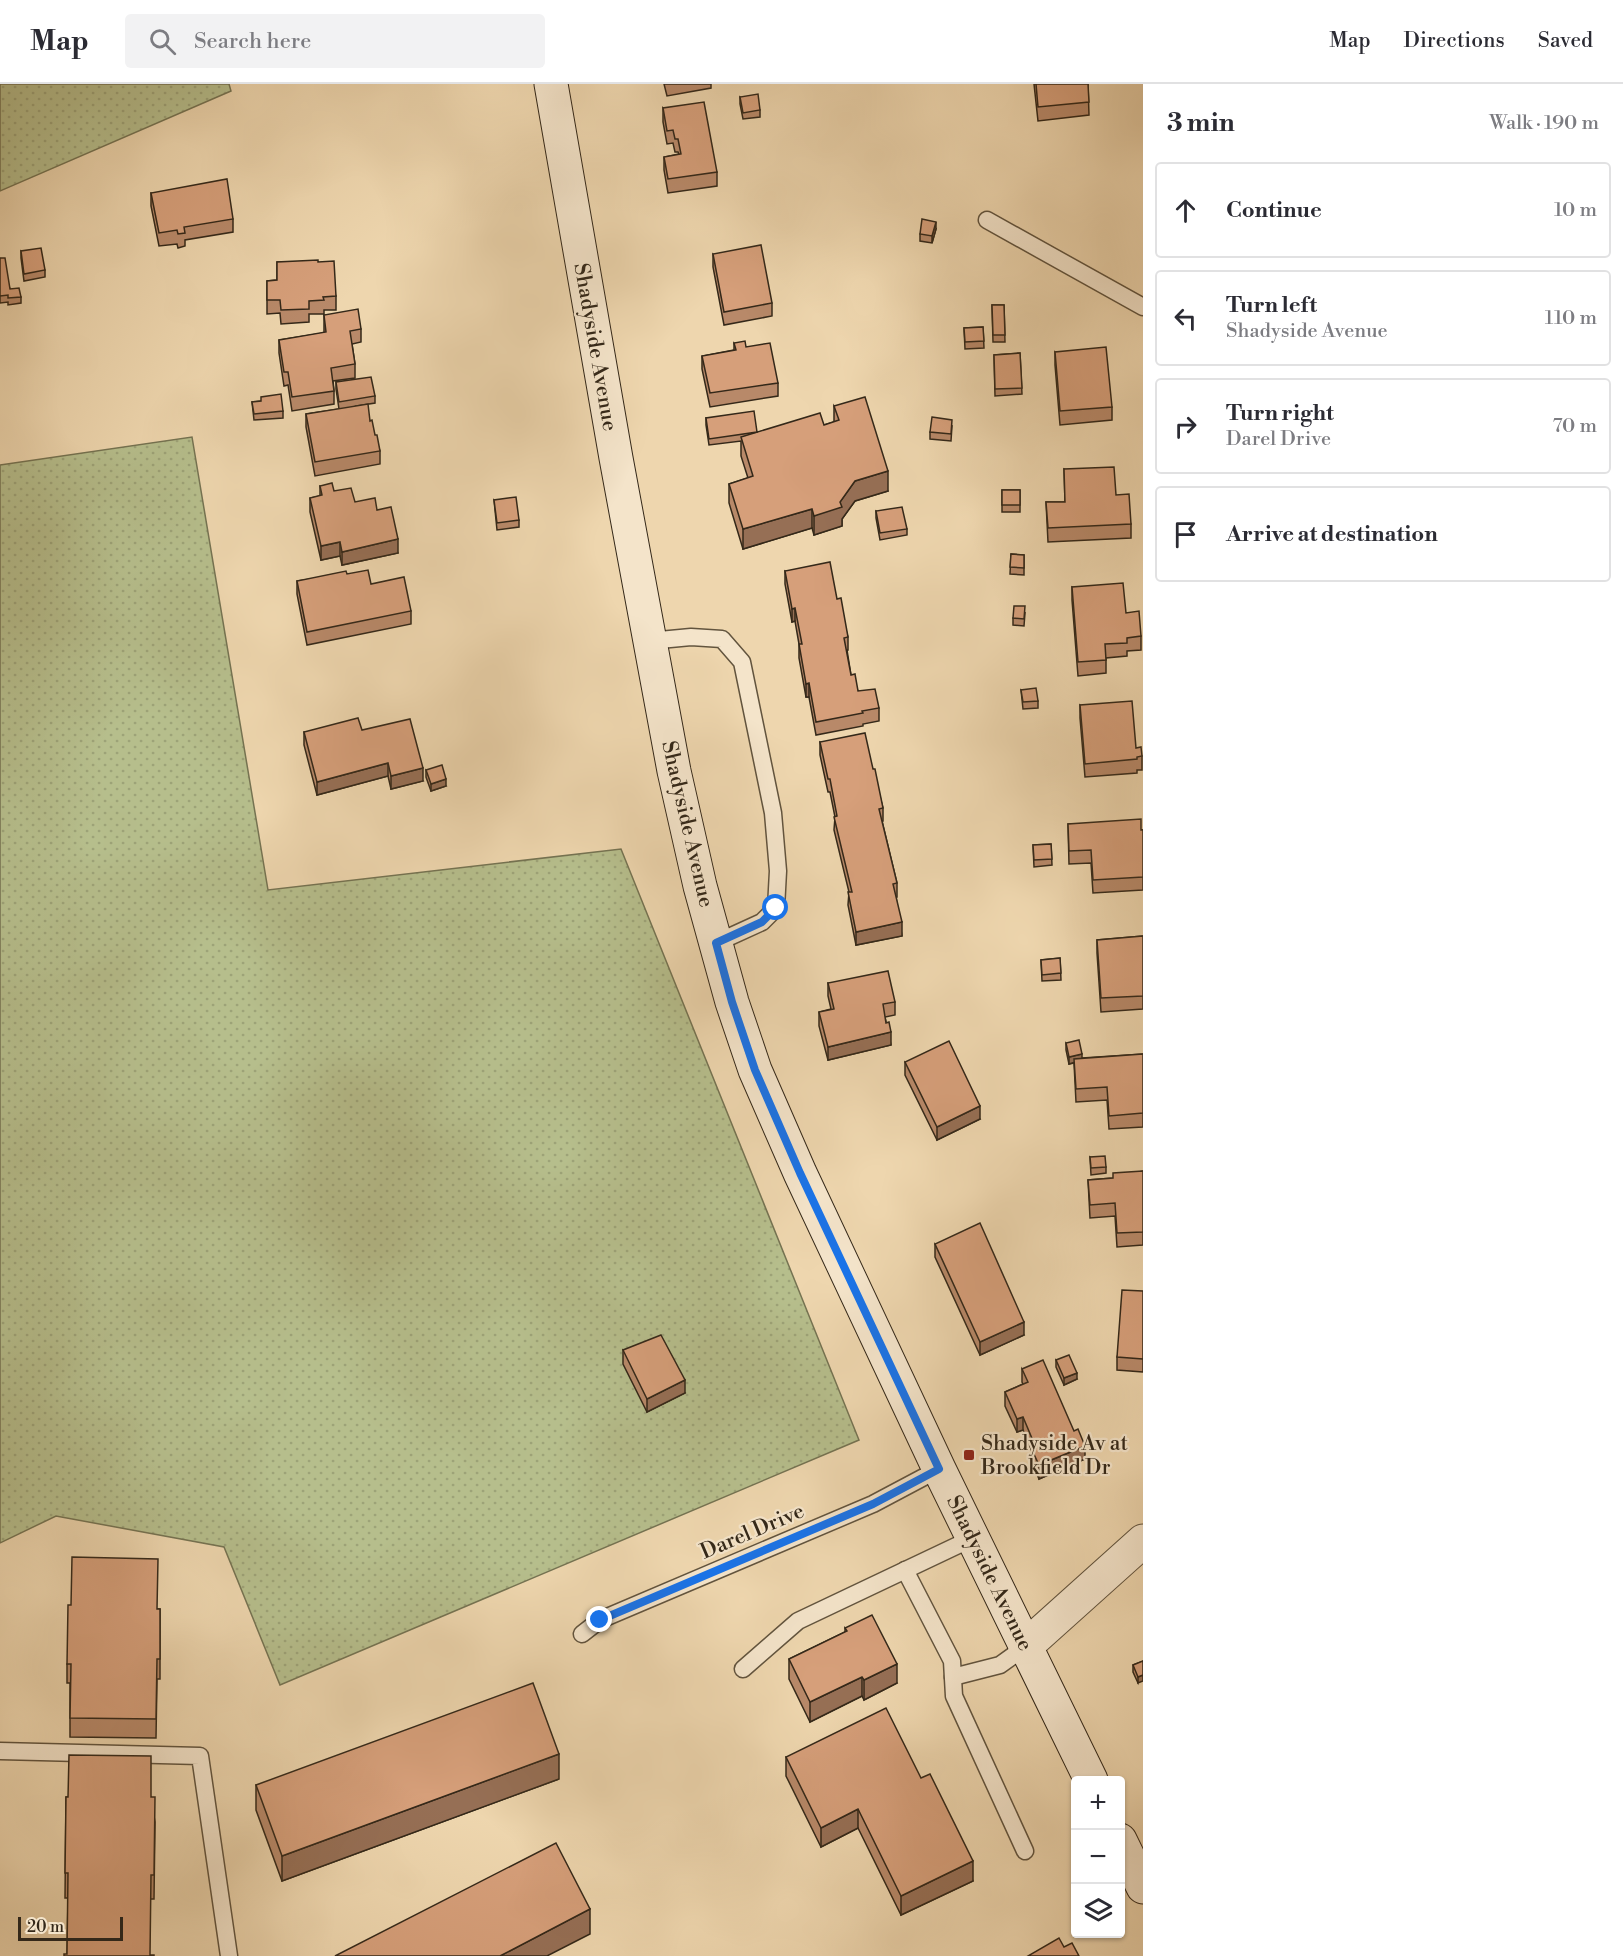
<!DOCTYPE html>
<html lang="en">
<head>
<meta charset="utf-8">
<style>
  body { margin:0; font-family:"Libre Bodoni",serif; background:#f2f2f3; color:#2b2b33 }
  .controls { position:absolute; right:18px; bottom:18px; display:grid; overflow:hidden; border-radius:6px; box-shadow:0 2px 4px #0004 }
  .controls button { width:54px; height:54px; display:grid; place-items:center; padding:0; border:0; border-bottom:2px solid #e1e1e2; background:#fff; color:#2b2b33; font:30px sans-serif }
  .scale { position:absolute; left:18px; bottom:15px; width:105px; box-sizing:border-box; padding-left:6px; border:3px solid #342819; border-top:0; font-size:16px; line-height:21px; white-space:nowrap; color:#342819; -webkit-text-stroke:4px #f4e4ca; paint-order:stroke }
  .stop { position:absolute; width:18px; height:18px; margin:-14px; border:4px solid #1a73e8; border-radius:50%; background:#fff }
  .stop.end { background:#1a73e8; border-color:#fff; box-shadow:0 2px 6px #0008 }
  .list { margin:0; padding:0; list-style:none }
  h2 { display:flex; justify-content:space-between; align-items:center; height:78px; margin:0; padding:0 24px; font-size:26px }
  h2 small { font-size:20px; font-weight:400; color:#7c7c81 }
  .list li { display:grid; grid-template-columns:39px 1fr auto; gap:18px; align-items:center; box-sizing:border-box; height:96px; margin:0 12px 12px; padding:0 12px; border:2px solid #e1e1e2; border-radius:6px }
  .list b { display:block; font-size:22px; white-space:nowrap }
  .list p { margin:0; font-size:20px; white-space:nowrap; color:#7c7c81 }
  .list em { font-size:20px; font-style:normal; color:#7c7c81 }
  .icon { flex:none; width:33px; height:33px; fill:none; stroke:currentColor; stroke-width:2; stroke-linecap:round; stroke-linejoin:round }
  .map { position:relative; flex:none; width:1143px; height:1872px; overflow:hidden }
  header { display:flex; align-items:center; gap:36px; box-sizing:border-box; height:84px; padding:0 30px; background:#fff; border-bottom:2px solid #e1e1e2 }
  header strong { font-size:28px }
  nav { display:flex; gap:33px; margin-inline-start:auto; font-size:21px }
  .search { width:420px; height:54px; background:#f2f2f3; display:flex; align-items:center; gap:15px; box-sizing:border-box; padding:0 21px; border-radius:6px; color:#7c7c81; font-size:22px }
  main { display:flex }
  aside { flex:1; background:#fff }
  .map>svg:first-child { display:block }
  .grass { fill:url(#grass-dots); stroke:#757352; stroke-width:1.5 }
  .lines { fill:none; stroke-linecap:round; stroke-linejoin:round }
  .lane-casing { stroke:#62543e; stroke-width:19 }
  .street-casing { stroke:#62543e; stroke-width:35 }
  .secondary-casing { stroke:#342819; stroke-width:35 }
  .lane { stroke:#f4e4ca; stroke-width:16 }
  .street { stroke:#f4e4ca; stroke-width:33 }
  .secondary { stroke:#f4e4ca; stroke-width:33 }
  .wall { fill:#b88969; stroke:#342819; stroke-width:1.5 }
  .shaded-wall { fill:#966f55; stroke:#342819; stroke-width:1.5 }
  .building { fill:#d69f7a; stroke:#342819; stroke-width:1.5 }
  .route { stroke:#1a73e8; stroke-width:8 }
  .poi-dot { fill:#8f2418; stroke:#f4e4ca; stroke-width:2 }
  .labels { text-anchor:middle; stroke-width:4.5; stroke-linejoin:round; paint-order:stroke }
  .street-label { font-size:21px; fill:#342819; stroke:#f4e4ca }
  .poi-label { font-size:21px; fill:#342819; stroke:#f4e4ca; text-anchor:start }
</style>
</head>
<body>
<header>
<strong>Map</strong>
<div class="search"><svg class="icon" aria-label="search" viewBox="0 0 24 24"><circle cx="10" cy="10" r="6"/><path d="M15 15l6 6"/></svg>Search here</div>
<nav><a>Map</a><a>Directions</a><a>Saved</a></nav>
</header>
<main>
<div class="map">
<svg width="1143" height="1872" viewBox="0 0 1143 1872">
  <defs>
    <pattern id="grass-dots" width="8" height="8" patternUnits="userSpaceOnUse" patternTransform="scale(1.5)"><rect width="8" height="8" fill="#b6be8c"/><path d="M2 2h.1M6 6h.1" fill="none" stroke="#9da378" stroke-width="1.8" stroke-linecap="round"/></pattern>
  </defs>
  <rect width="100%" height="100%" fill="#eed6ae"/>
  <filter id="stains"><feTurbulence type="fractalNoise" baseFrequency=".00333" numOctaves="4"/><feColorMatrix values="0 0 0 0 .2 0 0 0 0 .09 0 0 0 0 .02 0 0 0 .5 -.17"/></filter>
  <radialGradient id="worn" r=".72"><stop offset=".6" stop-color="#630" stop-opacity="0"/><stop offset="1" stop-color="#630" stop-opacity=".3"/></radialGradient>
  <g class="grass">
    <path d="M0,0H229L231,7L0,107Z"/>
    <path d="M192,353L268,806L621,765L859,1356L280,1601L224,1463L56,1432L0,1459V381Z"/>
  </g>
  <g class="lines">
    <g class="lane-casing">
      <g id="lane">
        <path d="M987,136L1143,223"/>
        <path d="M649,557L691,553L722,555L742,578L773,729L778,787L776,824L762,838L716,859"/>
        <path d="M905,1486L952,1577L954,1612L1025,1767"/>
        <path d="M582,1550L600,1536L873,1420L939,1385"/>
        <path d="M743,1585L798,1537L973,1454"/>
        <path d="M953,1593L1000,1581L1025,1563"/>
        <path d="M0,1667L200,1672L229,1872"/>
      </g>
    </g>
    <g class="street-casing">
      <path id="street" d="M1025,1563L1143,1457"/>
    </g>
    <g class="secondary-casing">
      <g id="secondary">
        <path d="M551,0L616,374L674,687L700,802L732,918L755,986L800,1089L939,1385L1091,1696"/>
        <path d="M1120,1756L1143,1803"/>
      </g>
    </g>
    <use href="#lane" class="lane"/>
    <use href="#street" class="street"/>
    <use href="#secondary" class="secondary"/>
  </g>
  <g class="wall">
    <path d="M664,0H711V4L667,12Z"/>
    <path d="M1034,0H1088L1089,31L1038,37Z"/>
    <path d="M740,13L760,26V33L743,35L740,20Z"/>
    <path d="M663,24L717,88V102L668,109L664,86V73L679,70L678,68H675L673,59L667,60L663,38Z"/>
    <path d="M151,109L233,135V148L185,156V162L178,164L177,160L159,162L151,122Z"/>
    <path d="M936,145L932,159L920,157V150Z"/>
    <path d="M21,167L45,186V193L24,197L21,174Z"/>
    <path d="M713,170L772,219V232L724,241L713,183Z"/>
    <path d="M0,174L10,205L21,213V219L8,221V218L0,219Z"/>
    <path d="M277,178H318L336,212V226H324V230H309V238L281,240L280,229L267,230V197L277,196Z"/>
    <path d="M992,221H1004L1005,258H993Z"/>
    <path d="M324,231L361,245V258L352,260L355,280V294L333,297L334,307V320L292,327L288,301L284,302L279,269V256L324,249Z"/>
    <path d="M983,243L984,264L965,265L964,244Z"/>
    <path d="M734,259L778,299V312L710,323L702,285V272L734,266Z"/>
    <path d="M1055,268L1112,323V336L1060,341L1055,281Z"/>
    <path d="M1020,269L1022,310L995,312L994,271Z"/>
    <path d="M336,298L375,312V319L356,322L370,337L380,367V380L315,392L306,343V330L339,325L336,305Z"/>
    <path d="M261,317L283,327V334L254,336L252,318Z"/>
    <path d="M834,322L888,407L855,417L842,435V442L814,451L812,444L743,465L729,419V400L748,394L741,372V357L709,361L706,341V334L757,348L824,341L834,338Z"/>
    <path d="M952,342L951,357L930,355V348Z"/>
    <path d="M1064,385L1116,411L1131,440V454L1048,458L1046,418H1065Z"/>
    <path d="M320,402L334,407L355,418L377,426L398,469L342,481L340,472L321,476L310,428V414L320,412Z"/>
    <rect x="1002" y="406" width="18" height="22"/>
    <path d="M494,416L519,436V443L497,446Z"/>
    <path d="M876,427L907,445V451L880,456L876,434Z"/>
    <path d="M1011,470L1024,471V491L1010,490Z"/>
    <path d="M785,487L837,515L848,553V566H847L851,591L858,607L879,624V637L863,640V642L816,651L809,613H806L799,574V560L795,537L792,538L785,500Z"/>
    <path d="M347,490L371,500L411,527V540L307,561L297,510V497Z"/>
    <path d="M1072,503L1126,529L1141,552V566L1127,567V572L1106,574V589L1078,592L1072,516Z"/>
    <path d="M1025,529L1024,542L1013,541V534Z"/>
    <path d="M1021,606L1038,617V624L1023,625Z"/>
    <path d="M1080,621L1136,664L1142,672V686H1137V689L1085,693L1080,634Z"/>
    <path d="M362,646L423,697L391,705L388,692L317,711L304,661V648Z"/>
    <path d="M820,658L873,685L883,724V737H882L897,799V813H896L902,852L856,861L848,821L849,808L834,746L835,733L830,708H828L820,671Z"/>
    <path d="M426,686L446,702L431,707L426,693Z"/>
    <path d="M1068,740L1143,746V806L1093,809L1091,779L1069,780Z"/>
    <path d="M1051,760L1052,781L1034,783L1033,761Z"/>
    <path d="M1143,852V925L1101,928L1097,869V856Z"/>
    <path d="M1060,874L1061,896L1042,897L1041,876Z"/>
    <path d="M828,899L895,918V931L885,933L891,961L828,976L819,942V928L831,925L828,912Z"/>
    <path d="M1066,959L1082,974L1143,970V1043L1109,1045L1107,1016L1076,1018L1074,979L1069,980L1066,966Z"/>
    <path d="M905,978L980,1035L937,1056L905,991Z"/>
    <path d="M1090,1073L1106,1083V1089L1091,1091Z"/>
    <path d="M1143,1087V1161L1117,1163L1115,1132L1090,1134L1088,1096L1113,1094Z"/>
    <path d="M935,1160L1024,1251L980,1271L935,1173Z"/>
    <path d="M1143,1207V1288L1117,1286V1273Z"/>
    <path d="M623,1266L685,1309L647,1328L623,1280Z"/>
    <path d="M1056,1276L1077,1295L1064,1301L1056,1283Z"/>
    <path d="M1022,1285L1085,1375L1039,1395L1032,1379V1368L1023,1346L1017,1348L1005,1322V1308L1023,1300L1022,1298Z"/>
    <path d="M157,1525H160V1595H157L156,1654L70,1653V1599H67V1580Z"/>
    <path d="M845,1544L897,1599L864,1616L862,1612L810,1638L789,1595V1575L845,1548Z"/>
    <path d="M1143,1577L1138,1599L1133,1588V1581Z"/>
    <path d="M786,1673L921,1694L973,1797L901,1831L858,1744L821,1763L786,1692Z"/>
    <path d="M559,1695L282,1797L256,1726V1701Z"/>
    <path d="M66,1713H151L155,1738L154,1815H151L67,1870L68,1814H65Z"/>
  </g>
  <g class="shaded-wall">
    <path d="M936,138V145L932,159V152Z"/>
    <path d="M888,387V407L855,417L842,435V442L814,451V432L840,418L855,397Z"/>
    <path d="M812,425V444L743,465V445Z"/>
    <path d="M398,455V469L342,481V468Z"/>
    <path d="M340,458V472L321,476V462Z"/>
    <path d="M795,524V537L792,538V525Z"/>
    <path d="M809,599V613H806V600Z"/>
    <path d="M388,679V692L317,711V698Z"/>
    <path d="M423,684V697L391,705V692Z"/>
    <path d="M446,695V702L431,707V700Z"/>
    <path d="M902,838V852L856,861V848Z"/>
    <path d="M891,948V961L828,976V963Z"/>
    <path d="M1082,970V976L1069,980V973Z"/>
    <path d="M980,1022V1035L937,1056V1043Z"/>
    <path d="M1024,1238V1251L980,1271V1258Z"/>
    <path d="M1077,1289V1295L1064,1301V1294Z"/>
    <path d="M685,1296V1309L647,1328V1315Z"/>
    <path d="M1023,1333V1346L1017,1348V1335Z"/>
    <path d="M1085,1362V1375L1039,1395V1381Z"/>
    <path d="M897,1580V1599L864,1616V1596Z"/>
    <path d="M1143,1591V1597L1138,1599V1593Z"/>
    <path d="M862,1593V1612L810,1638V1618Z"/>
    <path d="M559,1670V1695L282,1797V1772Z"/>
    <path d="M858,1725V1744L821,1763V1744Z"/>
    <path d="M973,1777V1797L901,1831V1812Z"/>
    <path d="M590,1825V1850L547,1872H500Z"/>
  </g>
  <g class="building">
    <path d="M1036,0H1088L1089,18L1038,23Z"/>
    <path d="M758,10L760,26L743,29L740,13Z"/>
    <path d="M704,18L717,88L668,95L664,73L681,70L678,55H675L673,46L667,47L663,24Z"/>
    <path d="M227,95L233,135L184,143L185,149L178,150L177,146L159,149L151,109Z"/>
    <path d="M922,135L936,138L932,152L920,150Z"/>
    <path d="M761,161L772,219L724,228L713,170Z"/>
    <path d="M41,164L45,186L24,190L21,167Z"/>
    <path d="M0,174H5L10,205L19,204L21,213L8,214V211L0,212Z"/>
    <path d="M318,176V178L334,177L336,212L323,213L324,216L309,217V225L281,226L280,216H267V197L277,196V178Z"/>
    <path d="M992,221H1004L1005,251H993Z"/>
    <path d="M358,225L361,245L350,247L355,280L331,284L334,307L292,313L288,288H284L279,256L326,248L324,231Z"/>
    <path d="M983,243L984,257L965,258L964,244Z"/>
    <path d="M745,257L746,263L770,259L778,299L710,309L702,272L736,266L734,259Z"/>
    <path d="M1106,263L1112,323L1060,327L1055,268Z"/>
    <path d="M1020,269L1022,304L995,305L994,271Z"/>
    <path d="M371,293L375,312L339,318L336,298Z"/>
    <path d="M281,310L283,327L254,330L252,318L261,317V313Z"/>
    <path d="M865,313L888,387L855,397L840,418L842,423L814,432L812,425L743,445L729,400L753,392L741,353L820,329L824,341L839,336L834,322Z"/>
    <path d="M368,320L370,337L372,336L375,351H377L380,367L315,378L306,330Z"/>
    <path d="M754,327L757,348L709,355L706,334Z"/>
    <path d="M932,333L952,336L951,350L930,348Z"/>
    <path d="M1114,383L1116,411L1129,410L1131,440L1048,444L1046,418H1065L1064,385Z"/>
    <path d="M332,399L334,407L351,404L355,418L375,414L377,426L391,423L398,455L342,468L340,458L321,462L310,414L322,411L320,402Z"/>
    <rect x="1002" y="406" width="18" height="15"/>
    <path d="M516,413L519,436L497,439L494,416Z"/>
    <path d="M902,423L907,445L880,449L876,427Z"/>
    <path d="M1011,470L1024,471V484L1010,483Z"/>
    <path d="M830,478L837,515L841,514L848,553L844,554L851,591L855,590L858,607L875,605L879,624L862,627L863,629L816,638L809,599L806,600L799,560H802L795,524L792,525L785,487Z"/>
    <path d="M368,486L371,500L404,493L411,527L307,548L297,497L346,487L347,490Z"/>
    <path d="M1123,499L1126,529L1139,527L1141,552L1127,554V559L1105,560L1106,576L1078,578L1072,503Z"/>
    <path d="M1014,522H1025L1024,535L1013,534Z"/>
    <path d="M1036,604L1038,617L1023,618L1021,606Z"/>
    <path d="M1132,617L1136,664L1141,663L1142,672L1137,673V675L1085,680L1080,621Z"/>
    <path d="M358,634L362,646L410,635L423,684L391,692L388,679L317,698L304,648Z"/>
    <path d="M865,649L873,685H875L883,724L879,725L897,799L893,800L902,838L856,848L848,808H852L834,733L837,732L830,695H828L820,658Z"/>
    <path d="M442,681L446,695L431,700L426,686Z"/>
    <path d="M1141,735V746H1143V793L1093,796L1091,766L1069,767L1068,740Z"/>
    <path d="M1051,760L1052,775L1034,776L1033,761Z"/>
    <path d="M1143,852V912L1101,914L1097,856Z"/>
    <path d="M1060,874L1061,889L1042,891L1041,876Z"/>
    <path d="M888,887L895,918L883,920L886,939L889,938L891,948L828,963L819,928L834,925L828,899Z"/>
    <path d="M1079,956L1082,970L1069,973L1066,959Z"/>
    <path d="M949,957L980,1022L937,1043L905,978Z"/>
    <path d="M1143,970V1029L1109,1032L1107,1003L1076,1005L1074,975Z"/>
    <path d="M1105,1072L1106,1083L1091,1084L1090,1073Z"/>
    <path d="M1143,1087V1148L1117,1149L1115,1119L1090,1121L1088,1096L1113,1094V1089Z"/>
    <path d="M980,1139L1024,1238L980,1258L935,1160Z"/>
    <path d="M1122,1206L1143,1207V1275L1117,1273Z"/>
    <path d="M661,1251L685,1296L647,1315L623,1266Z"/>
    <path d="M1069,1271L1077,1289L1064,1294L1056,1276Z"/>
    <path d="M1043,1276L1074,1347L1078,1345L1085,1362L1039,1381L1032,1366L1036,1364L1023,1333L1017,1335L1005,1308L1028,1298L1022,1285Z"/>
    <path d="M72,1473L158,1475L157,1525H160V1575H157L156,1635L70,1634L71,1580H67L68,1521H71Z"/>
    <path d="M872,1531L897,1580L864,1596L862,1593L810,1618L789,1575L847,1547L845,1544Z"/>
    <path d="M1143,1577V1591L1138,1593L1133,1581Z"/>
    <path d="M533,1599L559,1670L282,1772L256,1701Z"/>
    <path d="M886,1624L921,1694L930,1690L973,1777L901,1812L858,1725L821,1744L786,1673Z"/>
    <path d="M69,1671L151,1672V1713H155L154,1791H151L150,1871H154V1872H64V1870H67L68,1789H65L66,1713H68Z"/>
    <path d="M556,1759L590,1825L500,1872H335Z"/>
    <path d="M1059,1854L1064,1863L1072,1859L1079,1872H1028Z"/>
  </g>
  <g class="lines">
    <path class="route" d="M600,1536L873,1420L939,1385L800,1089L755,986L732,918L716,859L762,838L776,824"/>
  </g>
  <rect class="poi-dot" x="963" y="1365" width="12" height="12" rx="3"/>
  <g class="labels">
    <g class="street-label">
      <text transform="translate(596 263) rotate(80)" y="7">Shadyside Avenue</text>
      <text transform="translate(688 740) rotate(77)" y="7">Shadyside Avenue</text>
      <text transform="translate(752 1447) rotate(-23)" y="7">Darel Drive</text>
      <text transform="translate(990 1489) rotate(64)" y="7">Shadyside Avenue</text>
    </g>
    <g class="poi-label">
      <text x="981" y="1366">Shadyside Av at<tspan x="981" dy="24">Brookfield Dr</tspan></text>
    </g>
  </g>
  <rect width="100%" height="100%" filter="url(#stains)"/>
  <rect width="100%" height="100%" fill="url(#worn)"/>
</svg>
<div class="controls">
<button>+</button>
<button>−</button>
<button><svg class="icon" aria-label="layers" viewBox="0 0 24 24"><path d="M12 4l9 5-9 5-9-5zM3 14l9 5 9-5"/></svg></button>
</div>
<div class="scale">20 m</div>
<div class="stop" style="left:776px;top:824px"></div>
<div class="stop end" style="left:600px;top:1536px"></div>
</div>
<aside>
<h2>3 min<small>Walk · 190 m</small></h2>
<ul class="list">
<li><svg class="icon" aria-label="ahead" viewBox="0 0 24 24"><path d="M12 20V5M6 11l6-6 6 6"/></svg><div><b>Continue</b></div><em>10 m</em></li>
<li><svg class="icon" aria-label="left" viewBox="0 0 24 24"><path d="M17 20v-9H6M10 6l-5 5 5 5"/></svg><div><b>Turn left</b><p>Shadyside Avenue</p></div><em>110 m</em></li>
<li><svg class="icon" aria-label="right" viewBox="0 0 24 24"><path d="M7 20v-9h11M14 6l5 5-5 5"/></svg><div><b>Turn right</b><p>Darel Drive</p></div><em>70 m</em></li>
<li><svg class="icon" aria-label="arrive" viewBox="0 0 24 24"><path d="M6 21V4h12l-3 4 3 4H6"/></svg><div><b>Arrive at destination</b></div></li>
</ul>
</aside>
</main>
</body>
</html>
